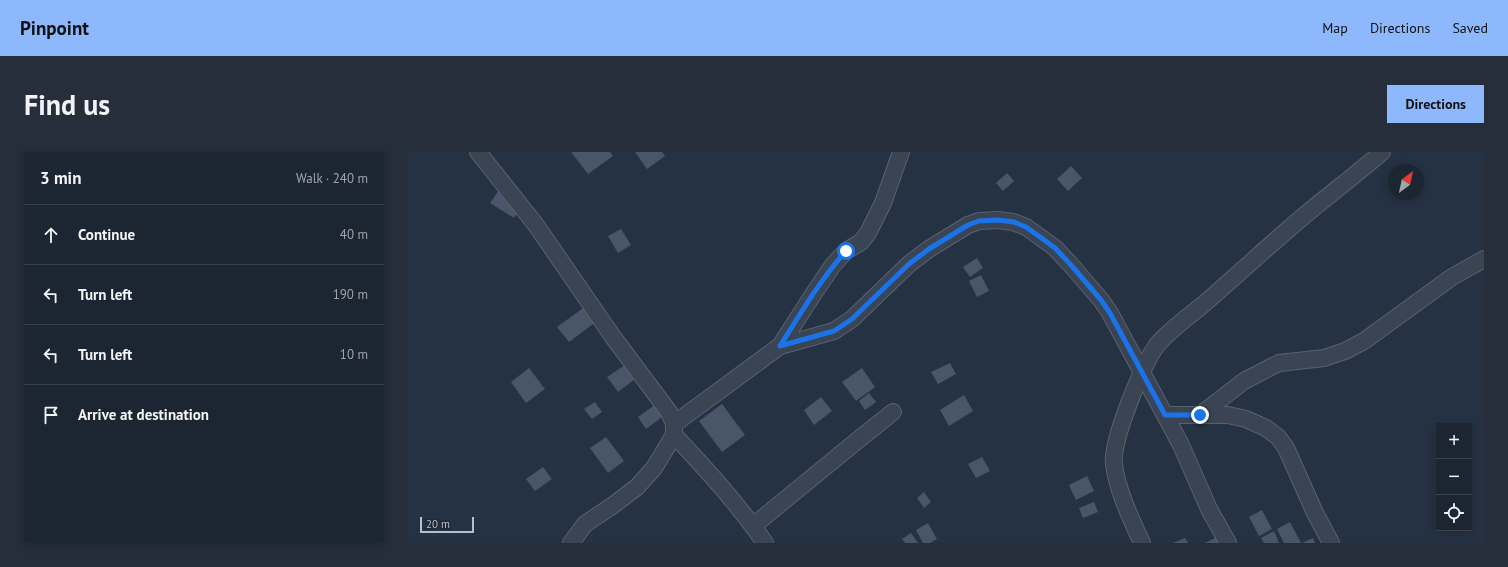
<!DOCTYPE html>
<html lang="en">
<head>
<meta charset="utf-8">
<style>
  body { margin:0; font-family:"PT Sans",sans-serif; background:#252e3a; color:#f1f3f6 }
  .controls { position:absolute; right:12px; bottom:12px; display:grid; overflow:hidden; border-radius:0px; box-shadow:0 2px 10px #0003 }
  .controls button { width:36px; height:36px; display:grid; place-items:center; padding:0; border:0; border-bottom:1px solid #3a434d; background:#1c2632; color:#f1f3f6; font:20px sans-serif }
  .compass { position:absolute; left:980px; top:12px; width:36px; height:36px; border-radius:50%; background:#1c2632; box-shadow:0 2px 10px #0003; rotate:33deg }
  .scale { position:absolute; left:12px; bottom:10px; width:54px; box-sizing:border-box; padding-left:4px; border:2px solid #b7bfcc; border-top:0; font-size:11px; line-height:14px; white-space:nowrap; color:#b7bfcc; -webkit-text-stroke:3px #1f2938; paint-order:stroke }
  .stop { position:absolute; width:12px; height:12px; margin:-9px; border:3px solid #1a73e8; border-radius:50%; background:#fff }
  .stop.end { background:#1a73e8; border-color:#fff; box-shadow:0 1px 4px #0008 }
  .list { margin:0; padding:0; list-style:none }
  h2 { display:flex; justify-content:space-between; align-items:center; height:52px; margin:0; padding:0 16px; font-size:17px }
  h2 small { font-size:13px; font-weight:400; color:#a0a5ac }
  .list li { display:grid; grid-template-columns:26px 1fr auto; gap:12px; align-items:center; box-sizing:border-box; height:60px; padding:0 16px; border-top:1px solid #3a434d }
  .list b { display:block; font-size:15px; white-space:nowrap }
  .list em { font-size:13px; font-style:normal; color:#a0a5ac }
  .icon { flex:none; width:22px; height:22px; fill:none; stroke:currentColor; stroke-width:2; stroke-linecap:round; stroke-linejoin:round }
  .map { position:relative; flex:none; width:1076px; height:391px; overflow:hidden; border-radius:0px }
  header { display:flex; align-items:center; gap:24px; box-sizing:border-box; height:56px; padding:0 20px; background:#8db8fc; color:#111 }
  header strong { font-size:19px }
  nav { display:flex; gap:22px; margin-inline-start:auto; font-size:14px }
  .intro { display:flex; align-items:center; justify-content:space-between; box-sizing:border-box; height:96px; padding:0 24px }
  h1 { margin:0; font-size:28px }
  .button { padding:10px 18px; border-radius:0px; background:#8db8fc; color:#111; font-size:14px; font-weight:700 }
  main { display:flex; gap:24px; padding:0 24px }
  aside { flex:1; background:#1c2632; border-radius:0px; box-shadow:0 2px 10px #0003 }
  .map>svg:first-child { display:block }
  .building { fill:#495669 }
  .lines { fill:none; stroke-linecap:round; stroke-linejoin:round }
  .street-casing { stroke:#586270; stroke-width:18 }
  .street { stroke:#3a4452; stroke-width:16 }
  .route { stroke:#1a73e8; stroke-width:5 }
</style>
</head>
<body>
<header>
<strong>Pinpoint</strong>
<nav><a>Map</a><a>Directions</a><a>Saved</a></nav>
</header>
<div class="intro"><h1>Find us</h1><a class="button">Directions</a></div>
<main>
<aside>
<h2>3 min<small>Walk · 240 m</small></h2>
<ul class="list">
<li><svg class="icon" aria-label="ahead" viewBox="0 0 24 24"><path d="M12 20V5M6 11l6-6 6 6"/></svg><div><b>Continue</b></div><em>40 m</em></li>
<li><svg class="icon" aria-label="left" viewBox="0 0 24 24"><path d="M17 20v-9H6M10 6l-5 5 5 5"/></svg><div><b>Turn left</b></div><em>190 m</em></li>
<li><svg class="icon" aria-label="left" viewBox="0 0 24 24"><path d="M17 20v-9H6M10 6l-5 5 5 5"/></svg><div><b>Turn left</b></div><em>10 m</em></li>
<li><svg class="icon" aria-label="arrive" viewBox="0 0 24 24"><path d="M6 21V4h12l-3 4 3 4H6"/></svg><div><b>Arrive at destination</b></div></li>
</ul>
</aside>
<div class="map">
<svg width="1076" height="391" viewBox="0 0 1076 391">
  <rect width="100%" height="100%" fill="#253243"/>
  <g class="building">
    <path d="M163,0H202L205,4L180,22Z"/>
    <path d="M227,0H254L257,4L239,17Z"/>
    <path d="M663,14L674,26L660,39L649,27Z"/>
    <path d="M599,21L606,29L595,39L588,31Z"/>
    <path d="M93,35L116,50L106,66L82,51Z"/>
    <path d="M213,77L223,93L210,101L200,84Z"/>
    <path d="M569,106L575,116L562,125L555,115Z"/>
    <path d="M573,123L581,139L569,145L561,129Z"/>
    <path d="M178,154L189,169L161,190L149,175Z"/>
    <path d="M542,211L548,222L530,232L523,220Z"/>
    <path d="M217,213L227,227L210,240L199,225Z"/>
    <path d="M121,216L137,237L118,251L103,230Z"/>
    <path d="M454,216L467,235L448,249L434,230Z"/>
    <path d="M461,241L468,250L457,258L451,249Z"/>
    <path d="M556,243L565,259L541,274L532,258Z"/>
    <path d="M413,245L424,259L406,273L396,258Z"/>
    <path d="M252,249L261,260L238,277L230,265Z"/>
    <path d="M187,250L194,260L184,267L176,257Z"/>
    <path d="M314,252L337,283L314,300L291,269Z"/>
    <path d="M198,285L216,309L200,321L182,296Z"/>
    <path d="M574,305L582,319L568,326L560,312Z"/>
    <path d="M135,315L144,327L127,339L118,327Z"/>
    <path d="M679,324L686,339L668,348L661,333Z"/>
    <path d="M516,340L523,350L516,356L509,346Z"/>
    <path d="M686,350L690,360L675,366L671,356Z"/>
    <path d="M854,358L864,377L851,384L841,365Z"/>
    <path d="M882,370L893,391H876L869,377Z"/>
    <path d="M520,371L529,387L522,391H515L508,378Z"/>
    <path d="M866,379L871,391H856L853,386Z"/>
    <path d="M503,381L510,391H497L494,387Z"/>
    <path d="M811,384L814,391H797Z"/>
    <path d="M777,386L780,391H765Z"/>
    <path d="M905,386L907,391H894Z"/>
  </g>
  <g class="lines">
    <g class="street-casing">
      <g id="street">
        <path d="M70,0L128,73L205,185L261,260L266,272V283L246,316L229,335L204,354L177,372L163,391"/>
        <path d="M372,194L406,141L425,113L438,99L453,90L460,81L475,51L493,0"/>
        <path d="M757,263H820L838,267L858,276L870,285L878,296L907,361L923,391"/>
        <path d="M792,263L836,229L861,216L871,211L916,206L937,199L956,189L1044,125L1076,107"/>
        <path d="M266,272L372,194L426,179L444,167L501,112L521,97L560,73L571,69L590,68L605,70L618,75L632,85L647,96L663,113L693,148L702,161L773,293L801,357L820,391"/>
        <path d="M266,283C298,317 330,352 357,391"/>
        <path d="M345,374L450,288L485,260"/>
        <path d="M734,391C723,367 709,338 706,312C703,289 735,212 749,193C765,174 788,160 806,143C836,117 866,89 897,63C922,42 949,22 974,0"/>
      </g>
    </g>
    <use href="#street" class="street"/>
  </g>
  <g class="lines">
    <path class="route" d="M438,99C412,128 393,161 372,194L426,179L444,167L501,112L521,97L560,73L571,69L590,68L606,70L618,75L632,85L647,96L663,113L693,148L702,161L757,263H792"/>
  </g>
</svg>
<div class="controls">
<button>+</button>
<button>−</button>
<button><svg class="icon" aria-label="locate" viewBox="0 0 24 24"><circle cx="12" cy="12" r="6"/><path d="M12 2v4M12 18v4M2 12h4M18 12h4"/></svg></button>
</div>
<svg class="compass" viewBox="-18 -18 36 36"><path d="M0-13l5 13h-10z" fill="#e53935"/><path d="M0 13l5-13h-10z" fill="#a0a5ac"/></svg>
<div class="scale">20 m</div>
<div class="stop" style="left:438px;top:99px"></div>
<div class="stop end" style="left:792px;top:263px"></div>
</div>
</main>
</body>
</html>
